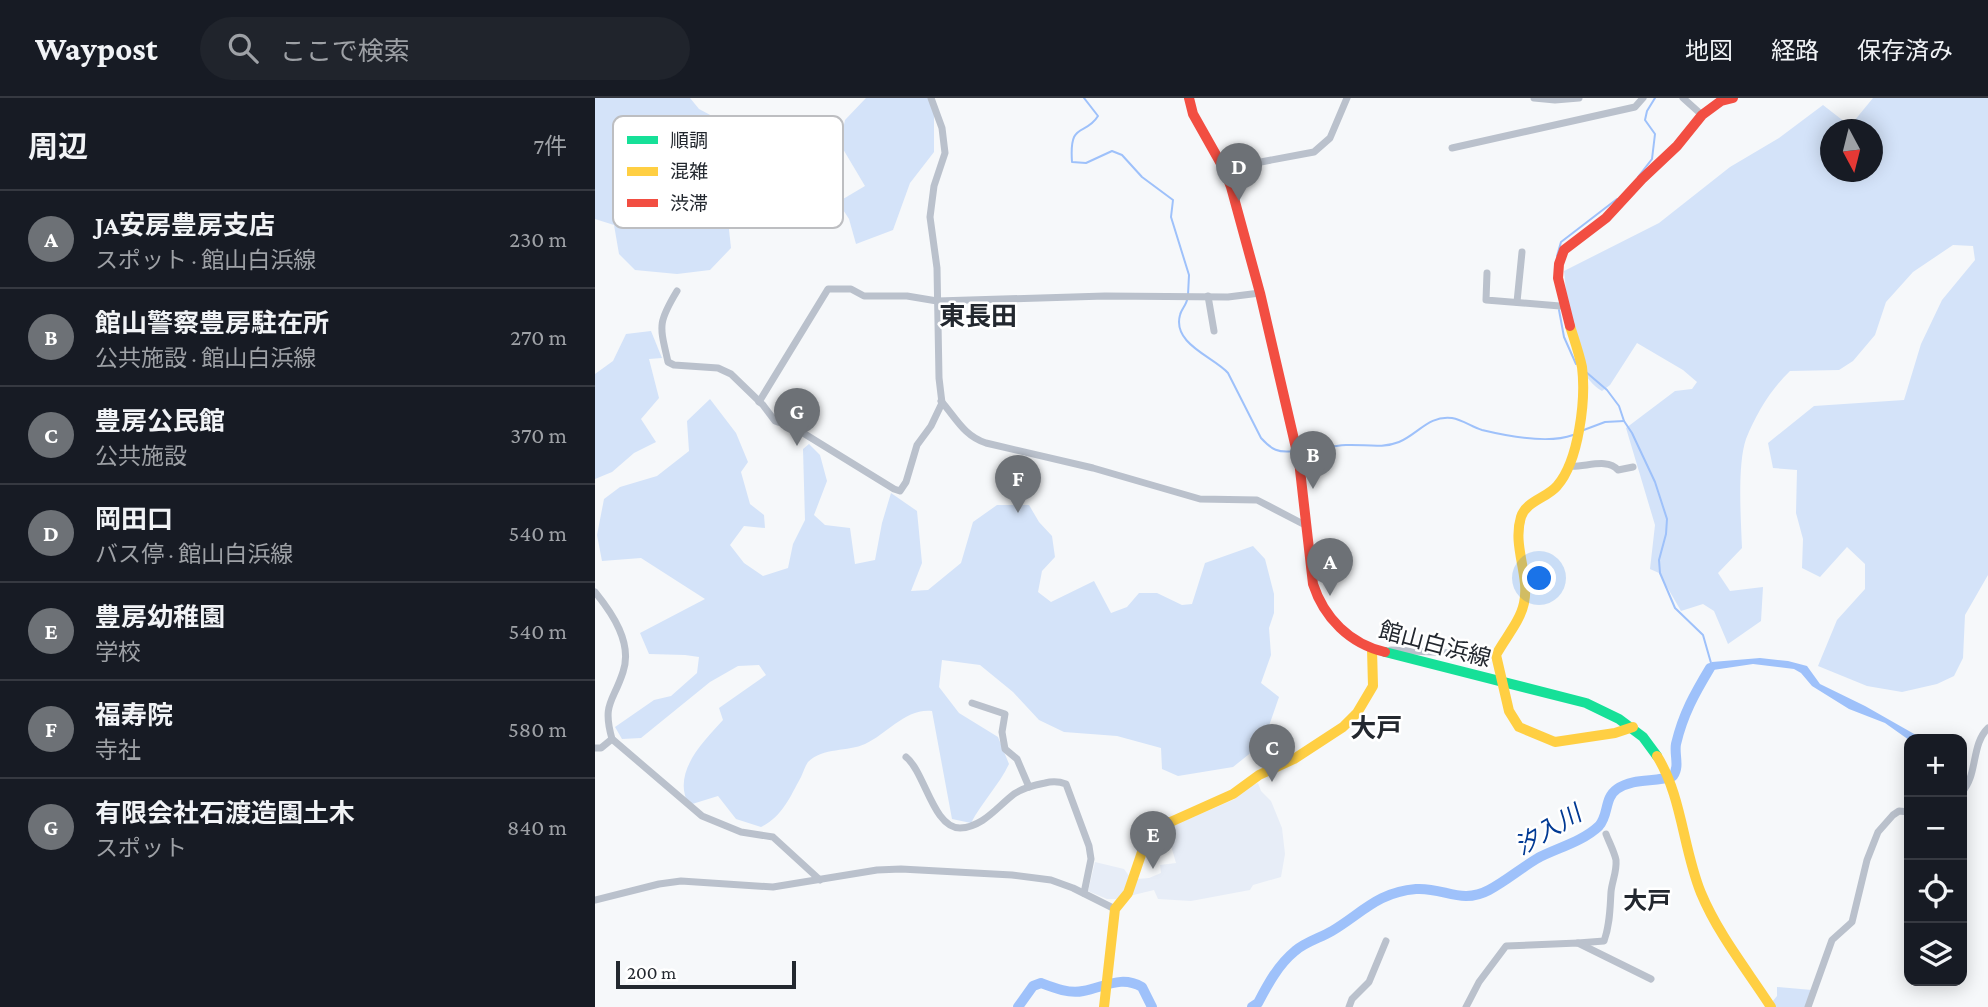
<!DOCTYPE html>
<html lang="ja">
<head>
<meta charset="utf-8">
<style>
  body { margin:0; font-family:"Crimson Pro","Noto Sans JP",serif; background:#20242c; color:#f1f3f6 }
  .controls { position:absolute; right:21px; bottom:21px; display:grid; overflow:hidden; border-radius:14px; box-shadow:0 4px 18px #0003 }
  .controls button { width:63px; height:63px; display:grid; place-items:center; padding:0; border:0; border-bottom:2px solid #363941; background:#171b24; color:#f1f3f6; font:35px sans-serif }
  .compass { position:absolute; left:1225px; top:21px; width:63px; height:63px; border-radius:50%; background:#171b24; box-shadow:0 4px 18px #0003; rotate:173deg }
  .scale { position:absolute; left:21px; bottom:18px; width:180px; box-sizing:border-box; padding-left:7px; border:4px solid #23282f; border-top:0; font-size:19px; line-height:24px; white-space:nowrap; color:#23282f; -webkit-text-stroke:5px #fff; paint-order:stroke }
  .you { position:absolute; left:945px; top:481px; width:24px; height:24px; margin:-18px; border:5px solid #fff; border-radius:50%; background:#1a73e8; box-shadow:0 0 0 10px #1a73e833 }
  .badge { display:grid; place-items:center; width:46px; height:46px; border-radius:50%; background:#6d7176; color:#fff; font-size:23px; font-weight:700 }
  .pin { position:absolute; translate:-50% -58px; filter:drop-shadow(0 2px 4px #0008) }
  .pin::after { content:''; position:absolute; top:37px; width:24px; height:21px; background:inherit; clip-path:polygon(0 0,100% 0,50% 100%) }
  .list { margin:0; padding:0; list-style:none }
  h2 { display:flex; justify-content:space-between; align-items:center; height:91px; margin:0; padding:0 28px; font-size:30px }
  h2 small { font-size:23px; font-weight:400; color:#9ea1a6 }
  .list li { display:grid; grid-template-columns:46px 1fr auto; gap:21px; align-items:center; box-sizing:border-box; height:98px; padding:0 28px; border-top:2px solid #363941 }
  .list b { display:block; font-size:26px; white-space:nowrap }
  .list p { margin:0; font-size:23px; white-space:nowrap; color:#9ea1a6 }
  .list em { font-size:23px; font-style:normal; color:#9ea1a6 }
  .icon { flex:none; width:38px; height:38px; fill:none; stroke:currentColor; stroke-width:2; stroke-linecap:round; stroke-linejoin:round }
  .map { position:relative; flex:none; width:1393px; height:909px; overflow:hidden }
  header { display:flex; align-items:center; gap:42px; box-sizing:border-box; height:98px; padding:0 35px; background:#171b24; border-bottom:2px solid #363941 }
  header strong { font-size:33px }
  nav { display:flex; gap:38px; margin-inline-start:auto; font-size:24px }
  .search { width:490px; height:63px; background:#20242c; display:flex; align-items:center; gap:18px; box-sizing:border-box; padding:0 24px; border-radius:38px; color:#9ea1a6; font-size:26px }
  main { display:flex }
  aside { flex:1; background:#171b24 }
  .map>svg:first-child { display:block }
  .built { fill:#e7edf7 }
  .green { fill:#d4e3f9; fill-rule:evenodd }
  .water { fill:#9ec1fa }
  .lines { fill:none; stroke-linecap:round; stroke-linejoin:round }
  .stream { stroke:#9ec1fa; stroke-width:2 }
  .river { stroke:#9ec1fa; stroke-width:10 }
  .street { stroke:#bac1cc; stroke-width:7 }
  .fast { stroke:#16e098; stroke-width:10 }
  .slow { stroke:#ffcf43; stroke-width:10 }
  .jam { stroke:#f24e42; stroke-width:10 }
  .labels { text-anchor:middle; stroke-width:5; stroke-linejoin:round; paint-order:stroke }
  .street-label { font-size:23px; fill:#23282f; stroke:#fff }
  .water-label { font-size:24px; font-style:italic; fill:#003993; stroke:#fff }
  .neighbourhood-label { font-size:24px; font-weight:bold; fill:#23282f; stroke:#fff }
  .quarter-label { font-size:26px; font-weight:bold; fill:#23282f; stroke:#fff }
  .key { fill:#fff; stroke:#bdbec1; stroke-width:2 }
  .key-label { font-size:19px; fill:#23282f }
</style>
</head>
<body>
<header>
<strong>Waypost</strong>
<div class="search"><svg class="icon" aria-label="search" viewBox="0 0 24 24"><circle cx="10" cy="10" r="6"/><path d="M15 15l6 6"/></svg>ここで検索</div>
<nav><a>地図</a><a>経路</a><a>保存済み</a></nav>
</header>
<main>
<aside>
<h2>周辺<small>7件</small></h2>
<ul class="list">
<li><span class="badge">A</span><div><b>JA安房豊房支店</b><p>スポット · 館山白浜線</p></div><em>230 m</em></li>
<li><span class="badge">B</span><div><b>館山警察豊房駐在所</b><p>公共施設 · 館山白浜線</p></div><em>270 m</em></li>
<li><span class="badge">C</span><div><b>豊房公民館</b><p>公共施設</p></div><em>370 m</em></li>
<li><span class="badge">D</span><div><b>岡田口</b><p>バス停 · 館山白浜線</p></div><em>540 m</em></li>
<li><span class="badge">E</span><div><b>豊房幼稚園</b><p>学校</p></div><em>540 m</em></li>
<li><span class="badge">F</span><div><b>福寿院</b><p>寺社</p></div><em>580 m</em></li>
<li><span class="badge">G</span><div><b>有限会社石渡造園土木</b><p>スポット</p></div><em>840 m</em></li>
</ul>
</aside>
<div class="map">
<svg width="1393" height="909" viewBox="0 0 1393 909">
  <rect width="100%" height="100%" fill="#f6f8fa"/>
  <path class="built" d="M663,685L666,693L676,703L687,730L690,756L686,779L658,787L655,792L596,803L563,801L559,792L522,801H512L493,793L500,764L529,771L540,786L542,781L554,780L566,775L565,767L581,765L571,731L640,701L652,689Z"/>
  <g class="green">
    <path d="M0,0H95L104,11L149,35L161,68L132,113L136,150L115,172L82,176L40,172L24,156L19,127L0,121Z"/>
    <path d="M271,0H339V54L315,85L298,132L261,146L254,121L243,104L270,88L245,46L250,22Z"/>
    <path d="M1278,0H1393V477L1370,517L1368,560L1359,578L1342,586L1307,594L1272,588L1223,568L1242,522L1270,491V466L1252,449L1225,479L1207,470L1208,441L1201,415L1202,372L1178,370L1173,345L1219,308L1309,302L1326,246L1347,202L1380,162L1378,148L1358,147L1318,174L1291,204L1280,237L1258,263L1244,272L1195,273C1176,291 1161,316 1151,341C1142,367 1146,422 1147,450L1123,475L1135,493L1168,489L1166,523L1133,546L1119,513L1108,506L1086,513L1064,475L1055,471L1060,427L1031,330L1080,293L1097,291L1102,284L1088,272L1042,245L1015,287L1007,293C970,269 974,212 969,173L1064,125L1135,69L1184,40L1228,7L1255,28ZM1236,32H1278V74H1236Z"/>
    <path d="M56,233L67,260L54,261L64,300L46,321L61,344L39,355L17,374L0,381V276L18,263L31,236Z"/>
    <path d="M115,301L141,335L153,364L146,374L155,406L169,417L170,430L149,428L135,447L149,465L168,478L193,470L198,446L210,422L208,351L214,346L225,357L232,383L219,417L230,427L255,430L260,466L280,462L287,425L296,395L322,413L327,465L316,493L333,492L366,465L378,424L402,407H434L444,424L457,438L460,459L447,473L443,494L456,504L499,483L516,515L532,509L544,495H562L587,507L597,506L610,465L658,448L670,461L679,496V515L674,530L676,557L666,585L684,599L668,645L638,669L583,678L567,671L566,650L522,638L469,634L444,622L418,594L385,567L347,562L344,589L364,615L403,639L414,666C404,687 387,704 376,725L357,721L337,613C311,610 292,636 270,646C253,654 228,649 213,664C210,668 208,675 206,679C195,699 187,719 166,729L141,721L123,698L94,707C76,675 108,644 128,622L124,610L171,577L164,567L143,568L115,584L46,640L27,641L20,629L59,602L76,598L102,575L104,559L90,557L54,556L45,535L110,501L46,460L7,463L2,437L9,401L25,389L62,378L94,353L92,323Z"/>
    <path d="M1182,889L1217,892L1211,909H1180L1177,904L1182,898Z"/>
  </g>
  <path class="water" d="M1165,560L1193,563L1212,568L1225,586L1270,608L1328,641L1314,642L1290,625L1254,611L1217,588L1206,575L1199,571L1158,566L1118,572L1109,580L1117,564Z"/>
  <g class="lines">
    <g class="stream">
      <path d="M489,0L503,18C490,39 474,22 477,64L491,65L517,53L527,57L547,79L578,102L576,119L594,177L593,197"/>
      <path d="M1043,79L1057,61L1060,36L1050,22L1052,13L1060,0"/>
      <path d="M962,158L966,144L1022,101"/>
      <path d="M592,202C591,207 586,212 585,217C577,246 619,259 633,275L666,340C677,352 683,355 699,353"/>
      <path d="M964,212L969,239L981,266"/>
      <path d="M991,274L1012,292L1024,308L1029,323L1037,335L1060,384L1072,421L1071,436L1064,462L1065,475L1080,510L1108,537L1116,565"/>
      <path d="M986,333L1010,324L1029,323"/>
      <path d="M708,352C722,351 736,348 751,347C769,346 787,351 804,344C823,336 834,317 857,320C868,322 877,329 887,332C912,338 954,346 978,337"/>
    </g>
    <g class="river">
      <path d="M423,909L438,888L446,885C459,890 474,896 488,893C510,889 526,877 547,889L557,909"/>
      <path d="M657,909L663,905C673,886 683,867 700,853C710,844 725,840 737,833C767,815 783,794 821,791C849,789 866,807 894,792C911,783 926,770 943,760C962,750 987,744 1004,728C1014,717 1009,700 1022,691C1040,679 1060,685 1078,678C1085,668 1079,657 1081,646C1088,616 1100,595 1115,570"/>
    </g>
    <g class="street">
      <path d="M939,0L960,2L984,0"/>
      <path d="M1088,0L1107,17"/>
      <path d="M857,50L1040,9L1048,0"/>
      <path d="M629,71L719,54L735,40L752,0"/>
      <path d="M892,175L891,202L965,208"/>
      <path d="M82,193C62,226 65,228 73,264L79,267L123,270L136,276L168,307L180,323L200,330L299,391L305,393L311,384L322,347L336,328L347,305L344,280L342,170L335,119L339,88L350,55L347,30L336,0"/>
      <path d="M613,198L619,233"/>
      <path d="M922,204L927,154"/>
      <path d="M346,303C361,320 369,338 391,345L498,370L605,401L662,402L712,428"/>
      <path d="M164,304L233,191H256L269,198H312L342,203L510,198L633,199L665,195"/>
      <path d="M973,368C989,370 1012,359 1023,372L1038,369"/>
      <path d="M0,494C17,515 38,545 28,574C18,605 7,605 17,641L107,718L146,734L178,739L225,782"/>
      <path d="M796,552L901,557"/>
      <path d="M377,605L410,616L407,634L410,651L422,661L434,689"/>
      <path d="M0,650H6L17,641"/>
      <path d="M311,659C330,674 338,730 365,730C388,729 402,709 419,696C428,690 439,687 450,685C458,683 463,683 471,686L494,748L496,761L489,795"/>
      <path d="M1367,694C1383,677 1376,646 1393,630"/>
      <path d="M0,802L64,786L86,783L178,789L282,772L306,771L417,777L456,782L478,790L520,811"/>
      <path d="M983,845L1009,843C1015,827 1015,810 1016,794C1017,783 1022,774 1021,762C1019,753 1014,744 1011,736"/>
      <path d="M754,909L757,901L774,884L791,843"/>
      <path d="M871,909L884,884L911,848L983,845L1056,881"/>
      <path d="M1213,909L1237,842L1257,824L1272,762L1283,734L1298,717L1304,713L1314,714"/>
    </g>
    <path class="fast" d="M790,554L991,605L1024,621L1048,639L1062,658"/>
    <g class="slow">
      <path d="M975,228C979,241 984,255 987,269C991,301 984,363 962,388C952,400 931,403 926,419C917,448 935,477 929,505C925,524 910,540 901,557L914,613L924,629L960,644L1020,635L1038,629"/>
      <path d="M1062,658C1087,698 1088,751 1106,795C1123,836 1152,872 1176,909"/>
      <path d="M509,909L520,811L533,795L547,754L555,740L571,726L638,696L664,677L699,661L748,629L762,615L778,588L777,551"/>
    </g>
    <g class="jam">
      <path d="M594,0L598,16L629,71L636,89L665,195L704,363L718,486C729,520 755,546 790,554"/>
      <path d="M975,228L963,180L964,166L969,152L1011,120L1047,81L1082,48L1107,17L1126,3L1138,0"/>
    </g>
  </g>
  <g class="labels">
    <g class="street-label">
      <text transform="translate(840 546) rotate(15)" y="8">館山白浜線</text>
    </g>
    <g class="water-label">
      <text transform="translate(953 732) rotate(-31)" y="8">汐入川</text>
    </g>
    <g class="neighbourhood-label">
      <text x="1052" y="811">大戸</text>
    </g>
    <g class="quarter-label">
      <text x="383" y="227">東長田</text>
      <text x="781" y="639">大戸</text>
    </g>
  </g>
  <rect x="18" y="18" width="230" height="112" rx="10" class="key"/>
  <rect x="32" y="38" width="31" height="8" fill="#16e098"/>
  <rect x="32" y="69" width="31" height="9" fill="#ffcf43"/>
  <rect x="32" y="101" width="31" height="8" fill="#f24e42"/>
  <g class="key-label">
    <text x="75" y="49">順調</text>
    <text x="75" y="80">混雑</text>
    <text x="75" y="112">渋滞</text>
  </g>
</svg>
<div class="controls">
<button>+</button>
<button>−</button>
<button><svg class="icon" aria-label="locate" viewBox="0 0 24 24"><circle cx="12" cy="12" r="6"/><path d="M12 2v4M12 18v4M2 12h4M18 12h4"/></svg></button>
<button><svg class="icon" aria-label="layers" viewBox="0 0 24 24"><path d="M12 4l9 5-9 5-9-5zM3 14l9 5 9-5"/></svg></button>
</div>
<svg class="compass" viewBox="-18 -18 36 36"><path d="M0-13l5 13h-10z" fill="#e53935"/><path d="M0 13l5-13h-10z" fill="#9ea1a6"/></svg>
<div class="scale">200 m</div>
<div class="you"></div>
<div class="pin badge" style="left:735px;top:498px">A</div>
<div class="pin badge" style="left:718px;top:391px">B</div>
<div class="pin badge" style="left:677px;top:684px">C</div>
<div class="pin badge" style="left:644px;top:103px">D</div>
<div class="pin badge" style="left:558px;top:771px">E</div>
<div class="pin badge" style="left:423px;top:415px">F</div>
<div class="pin badge" style="left:202px;top:348px">G</div>
</div>
</main>
</body>
</html>
